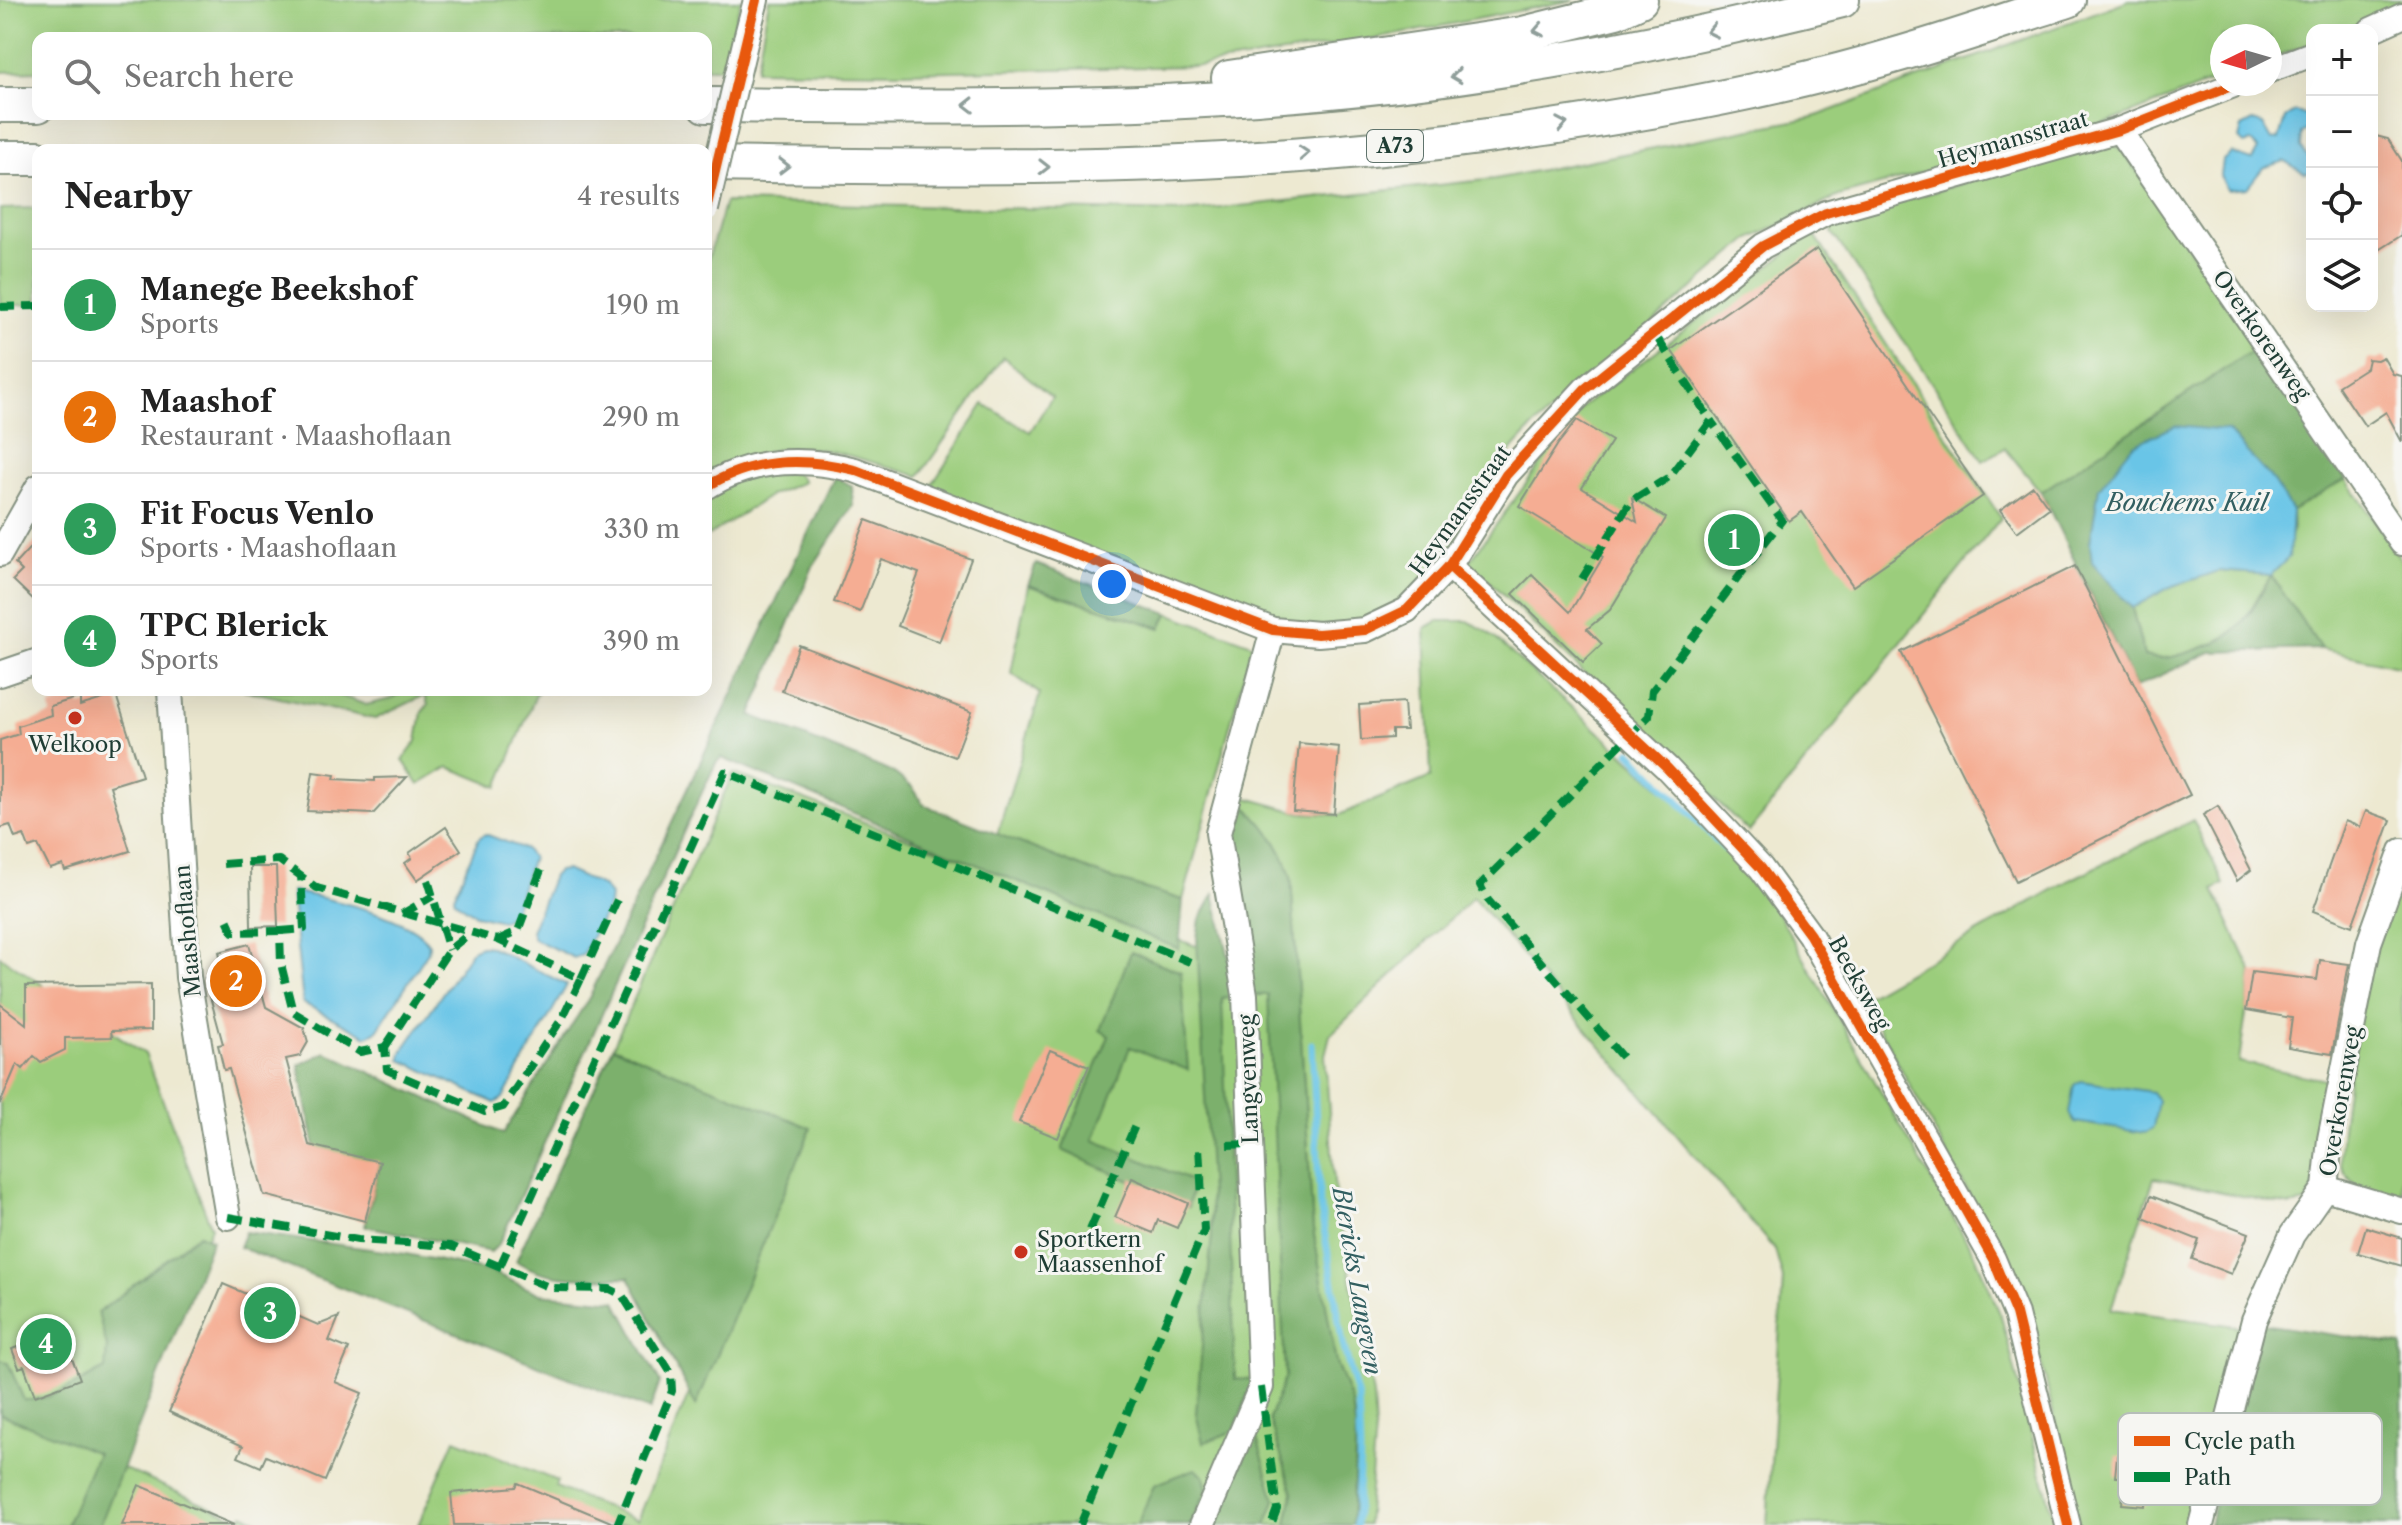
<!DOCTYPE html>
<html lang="en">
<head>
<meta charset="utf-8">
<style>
  body { margin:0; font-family:"Libre Caslon Text",serif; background:#f6f6f6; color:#222 }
  .controls { position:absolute; right:24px; top:24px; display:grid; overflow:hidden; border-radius:16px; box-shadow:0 8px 32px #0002 }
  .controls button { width:72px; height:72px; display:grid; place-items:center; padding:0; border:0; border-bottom:2px solid #e0e0e0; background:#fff; color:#222; font:40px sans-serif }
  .compass { position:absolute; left:2210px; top:24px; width:72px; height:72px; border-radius:50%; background:#fff; box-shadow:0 8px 32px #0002; rotate:265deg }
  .you { position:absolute; left:1112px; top:584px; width:28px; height:28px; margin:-20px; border:6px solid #fff; border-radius:50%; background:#1a73e8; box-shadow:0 0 0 12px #1a73e833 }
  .badge { display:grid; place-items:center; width:52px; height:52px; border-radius:50%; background:#0b8043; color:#fff; font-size:26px; font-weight:700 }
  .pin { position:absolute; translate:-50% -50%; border:4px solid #fff; box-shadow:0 2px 8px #0006 }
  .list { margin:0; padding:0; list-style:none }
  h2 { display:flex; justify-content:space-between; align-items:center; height:104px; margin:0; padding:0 32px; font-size:34px }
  h2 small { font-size:26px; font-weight:400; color:#767676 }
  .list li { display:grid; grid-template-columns:52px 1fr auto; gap:24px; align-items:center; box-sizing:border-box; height:112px; padding:0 32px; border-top:2px solid #e0e0e0 }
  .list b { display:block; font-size:30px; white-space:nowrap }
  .list p { margin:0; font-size:26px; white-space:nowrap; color:#767676 }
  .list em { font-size:26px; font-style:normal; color:#767676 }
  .icon { flex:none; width:44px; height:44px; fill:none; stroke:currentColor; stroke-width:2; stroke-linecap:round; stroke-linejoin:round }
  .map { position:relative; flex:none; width:2402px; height:1525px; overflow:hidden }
  .search { position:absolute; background:#fff; box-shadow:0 8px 32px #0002; left:32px; top:32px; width:680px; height:88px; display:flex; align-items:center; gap:20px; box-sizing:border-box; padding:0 28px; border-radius:16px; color:#767676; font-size:30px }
  .panel { position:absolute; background:#fff; box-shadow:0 8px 32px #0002; left:32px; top:144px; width:680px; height:552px; border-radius:16px }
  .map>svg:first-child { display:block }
  .green { fill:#9bcd7c; stroke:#5d8558; stroke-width:2 }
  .forest { fill:#7cb06c; stroke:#4e7650; stroke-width:2 }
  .water { fill:#69c5e7; stroke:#44818e; stroke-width:2 }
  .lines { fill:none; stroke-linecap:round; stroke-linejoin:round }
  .stream { stroke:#69c5e7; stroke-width:7 }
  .building { fill:#f5ad93 }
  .minor-casing { stroke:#869382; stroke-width:28 }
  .highway-casing { stroke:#869382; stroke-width:38 }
  .minor { stroke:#fff; stroke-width:24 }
  .highway { stroke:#fff; stroke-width:34 }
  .minor-bridge-casing { stroke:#869382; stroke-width:28; stroke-linecap:butt }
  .minor-bridge { stroke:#fff; stroke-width:24 }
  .quiet { stroke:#00873e; stroke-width:8; stroke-dasharray:16 8; stroke-linecap:butt }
  .cycleway-casing { stroke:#f6f6f2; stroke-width:15 }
  .cycleway { stroke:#e8590c; stroke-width:10 }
  .oneway { stroke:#8f9e9a }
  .poi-dot { fill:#c8321e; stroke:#f6f6f2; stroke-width:3 }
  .labels { text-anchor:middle; stroke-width:6; stroke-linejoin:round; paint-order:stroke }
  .shield { fill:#f6f6f2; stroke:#60746d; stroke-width:2 }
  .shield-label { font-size:20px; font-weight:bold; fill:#1f3d34 }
  .street-label { font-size:22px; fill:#1f3d34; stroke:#f6f6f2 }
  .poi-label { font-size:22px; fill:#1f3d34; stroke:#f6f6f2 }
  .water-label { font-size:24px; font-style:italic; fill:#325f61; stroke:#f6f6f2 }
  .key { fill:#f6f6f2; stroke:#b6beb9; stroke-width:2 }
  .key-label { font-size:22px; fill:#1f3d34 }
</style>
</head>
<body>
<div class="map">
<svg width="2402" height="1525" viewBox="0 0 2402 1525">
  <rect width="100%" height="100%" fill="#f6f6f2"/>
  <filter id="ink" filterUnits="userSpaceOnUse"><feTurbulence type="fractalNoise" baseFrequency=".0125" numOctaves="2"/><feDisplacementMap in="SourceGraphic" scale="16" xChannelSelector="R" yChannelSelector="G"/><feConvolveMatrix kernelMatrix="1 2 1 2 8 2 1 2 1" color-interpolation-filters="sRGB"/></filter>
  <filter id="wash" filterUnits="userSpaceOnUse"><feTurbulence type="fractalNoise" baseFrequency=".006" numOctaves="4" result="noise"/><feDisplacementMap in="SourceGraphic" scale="32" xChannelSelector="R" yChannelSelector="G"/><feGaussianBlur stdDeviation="1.8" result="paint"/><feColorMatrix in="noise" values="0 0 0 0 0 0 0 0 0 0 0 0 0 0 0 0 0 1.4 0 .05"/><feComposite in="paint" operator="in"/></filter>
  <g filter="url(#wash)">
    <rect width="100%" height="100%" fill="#ede9d1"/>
    <g class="green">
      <path d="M0,0H741L722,68H706V38H38V71L0,72Z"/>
      <path d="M769,0H1574L1375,39L1199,66L901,72L756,70Z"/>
      <path d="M2129,0H2402V5L2345,30H2312V43L2270,59V36H2222V78L2112,121L1839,196L1748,240L1534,426C1525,436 1514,446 1506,458C1469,511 1442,587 1380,615C1350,628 1308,627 1276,625L930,488L984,404L1030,432L1052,397L1003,357L919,476C880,466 819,441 780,449C754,454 730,467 706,478V266L725,202L1183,212L1495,179L1814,117Z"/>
      <path d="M2105,142L2122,149L2256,348L2041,492L2005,448L1983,461L1832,232L1833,221Z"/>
      <path d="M38,208V304L0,306V209Z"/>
      <path d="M1813,233L2001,518L1749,832L1469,562L1582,407Z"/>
      <path d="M795,471L803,482L771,495L706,537V497L738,479Z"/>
      <path d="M2346,479L2402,561V667L2321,649L2271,576C2242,619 2247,633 2193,651C2174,657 2163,661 2144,656L2132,608L2170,587L2219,571L2271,575L2293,529L2292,511Z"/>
      <path d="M1028,585L1161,628L1168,613L1252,644L1183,900L1109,878L997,835L1040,694L1011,673Z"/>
      <path d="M1438,621H1468L1488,632L1668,794L1734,859L1779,915L1976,1257L2001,1316L2055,1525H1767L1783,1279L1775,1250L1473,897L1330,1035L1325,1055L1335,1195L1373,1395L1375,1431L1367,1525H1352L1356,1431L1352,1404L1336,1364L1313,1229L1291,877C1282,842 1259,818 1233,794L1301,813L1339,815L1431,777L1425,628Z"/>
      <path d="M244,690H325L366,705L391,699L406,690H538L498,787L449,767L419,785L403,760L417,741L422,712L428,705L425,695L375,719Z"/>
      <path d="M733,773L1284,979L1298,1525H418L455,1439L557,1481L555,1487L637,1520L800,1124L613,1047Z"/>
      <path d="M2193,820L2224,884L2214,890L2252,972L2239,1062L2335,1082L2315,1185L2306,1203L2290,1206L2154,1178L2111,1309L2244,1327L2194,1525H2079L2044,1373L2025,1310L2002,1256L1863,998L2070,880Z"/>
      <path d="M2402,869V1203C2379,1196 2352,1191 2342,1167C2333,1148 2366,973 2374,944C2382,919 2393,894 2402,869Z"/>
      <path d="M0,956L145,1054L211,1227L115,1465L241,1520L243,1514L268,1525H0Z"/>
    </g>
    <g class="forest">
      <path d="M2256,348L2346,479L2292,511L2272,480L2228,431L2099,488L2090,543L2092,561L2132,608L2144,656C2164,661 2174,657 2193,651C2244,635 2246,619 2271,575L2321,649L2211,652L2136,687L2041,492Z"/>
      <path d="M835,476L852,486L853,506L813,566L751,715L894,773L913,788L924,805L1109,878L1183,900L1179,949L722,758L716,763L688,822L499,1244L491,1252L365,1226L379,1165L315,1148L299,1065L326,1052L503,1134L589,998Z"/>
      <path d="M1036,564L1168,613L1161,628L1028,585Z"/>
      <path d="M1233,794C1259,818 1282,842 1291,877L1313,1229L1336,1363L1352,1404L1356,1431L1352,1525H1287L1293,1492L1269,1419L1285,1376L1268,995H1252L1225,848Z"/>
      <path d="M1214,894L1238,996L1222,998L1235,1379H1254L1234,1431L1203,1443L1196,1413L1212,1235L1197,938L1200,919Z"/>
      <path d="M1131,952L1181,972L1188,1070L1130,1047L1094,1140L1194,1182L1188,1207L1062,1150L1109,1036L1100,1030Z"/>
      <path d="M613,1047L811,1128L696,1406L629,1277C589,1277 551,1283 516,1261Z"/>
      <path d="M245,1232L406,1254L490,1271L540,1294L616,1301L660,1382L650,1410L239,1247Z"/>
      <path d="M199,1234L212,1240L100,1525H66L97,1453L0,1414V1359L8,1363L24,1400C52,1401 81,1381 105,1369L107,1347L98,1313Z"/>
      <path d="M2262,1324L2402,1345V1525H2209Z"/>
      <path d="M1255,1432L1275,1500L1266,1525H1214Z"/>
      <path d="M1195,1469L1204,1475L1207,1490L1190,1525H1137L1154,1485Z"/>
    </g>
    <g class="water">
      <path d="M2311,109L2312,127L2302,133L2301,148L2312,161V172L2305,173L2284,161L2263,168L2247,188L2227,190L2221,176L2223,160L2232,153L2252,160L2258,149L2251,142L2244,144L2239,139L2242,127L2253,121L2263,124L2272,140L2279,139L2285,118L2295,112L2307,115Z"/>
      <path d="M2175,426L2228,431L2272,480L2292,511L2289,557L2271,575L2219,571L2170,587L2132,608L2092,562L2090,543L2099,488L2133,445Z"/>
      <path d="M485,834L525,849L532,858L513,913L502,921L476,915L455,901L454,896L479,838Z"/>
      <path d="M566,870L602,886L610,895L609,905L582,955L574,958L534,939L531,931L553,876L558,871Z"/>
      <path d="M291,891C327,899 408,914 429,944L428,952L376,1032L367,1036L303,1003Z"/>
      <path d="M481,946L491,947L567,985L503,1098L495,1103L401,1060L402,1052L473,949Z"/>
      <path d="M2081,1081L2152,1092L2158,1101L2153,1128L2145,1133L2075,1122L2069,1113L2074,1085Z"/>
    </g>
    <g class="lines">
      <g class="stream">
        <path d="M1630,752L1729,853"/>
        <path d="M1312,1044L1320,1205L1343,1344L1358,1399L1360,1452L1356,1525"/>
      </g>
    </g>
    <g id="blocks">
      <g class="building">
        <path d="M2372,135L2388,139L2402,161V235L2372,254Z"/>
        <path d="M1817,249L1983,496L1853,586L1802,512L1789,521L1671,350Z"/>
        <path d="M2383,357L2393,374L2402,376V442L2386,412L2365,426L2338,386L2366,368L2368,359L2377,360Z"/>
        <path d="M1577,420L1612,441L1582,488L1637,522L1632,498L1666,518L1610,610L1587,629L1602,644L1583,662L1513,594L1532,575L1570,612L1603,557L1519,506L1558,444Z"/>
        <path d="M2033,486L2049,508L2017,532L2000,510Z"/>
        <path d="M866,520L971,559L939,642L898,626L919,573L881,559L860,612L834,602Z"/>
        <path d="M38,539V604L13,580L22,571L15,564Z"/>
        <path d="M2075,566L2190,795L2016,881L1901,652Z"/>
        <path d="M799,645L972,712L955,757L782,691Z"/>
        <path d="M116,695L142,776L110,786L130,851L65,871L63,865L50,869L38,845L29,848L24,835L15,838L10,825L0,828V740L19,734L18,726L51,715L50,706L80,697V706Z"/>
        <path d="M1404,702L1406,730H1392V738L1361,740L1359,705Z"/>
        <path d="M1299,743L1339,747L1334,814L1293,811Z"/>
        <path d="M313,772L335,775L334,779L375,781V778L407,777L373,814L307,811Z"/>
        <path d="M2218,806L2251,870L2237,881L2203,815Z"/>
        <path d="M2366,811L2391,820L2352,926L2313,911L2345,821L2360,827Z"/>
        <path d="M446,827L461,850L417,880L405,863L412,858L409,853Z"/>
        <path d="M250,867H276L278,926L251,927Z"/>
        <path d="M249,944L266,1007L304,1028L308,1042L300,1056L286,1059L309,1145L380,1162L365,1221L264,1195L229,1069L224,1070L218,1045L223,1044L205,978L224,972L219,952Z"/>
        <path d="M2320,960L2349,964L2332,1054L2288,1047L2292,1018L2246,1010L2252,972L2317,980Z"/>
        <path d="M151,984V1030L111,1031L112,1037L65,1038V1050L41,1062L34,1056L23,1069L17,1064L0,1104V1004L26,1024V986Z"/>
        <path d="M1050,1050L1089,1066L1058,1138L1019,1122Z"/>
        <path d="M1132,1178L1188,1203L1177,1228L1158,1220L1153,1233L1115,1217Z"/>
        <path d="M2151,1196L2249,1233L2231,1274L2192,1259L2199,1240L2143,1218Z"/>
        <path d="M2366,1227L2402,1238V1266L2358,1253Z"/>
        <path d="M223,1284L318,1325L339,1317L329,1341L349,1349L335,1382L362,1393L325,1481L266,1456L261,1467L238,1457L243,1446L169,1412Z"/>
        <path d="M61,1330L80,1379L35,1396L24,1366L19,1368L12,1349Z"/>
        <path d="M2117,1456L2158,1458L2157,1480L2147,1479L2145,1506L2122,1504L2125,1477H2115Z"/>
        <path d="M518,1483L618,1525H454L451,1493L516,1487Z"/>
        <path d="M139,1485L234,1525H122Z"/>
      </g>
    </g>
  </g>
  <g filter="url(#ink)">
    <use href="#blocks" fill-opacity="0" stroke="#869382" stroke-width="2"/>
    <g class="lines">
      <g class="minor-casing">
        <g id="minor">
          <path d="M2371,30L2402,16"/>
          <path d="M746,39L756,0"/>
          <path d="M2270,70L2312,54"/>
          <path d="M2119,130L2402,543"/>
          <path d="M706,487C752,458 804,457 855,470L1273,630L1318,634L1365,630L1407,610L1449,566L1506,475L1585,389L1763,246L1826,213L2119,130L2236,84"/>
          <path d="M0,554L38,487"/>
          <path d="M1449,566L1667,768L1761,868L1810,935L1993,1259L2016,1314L2068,1525"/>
          <path d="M0,674L38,661"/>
          <path d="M170,690L188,977L228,1217"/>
          <path d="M2325,1188L2402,1211"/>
          <path d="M1202,1525L1261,1387L1245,995L1218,833L1273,630"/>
          <path d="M2201,1525L2254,1320L2292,1235L2325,1188L2330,1139L2369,943L2402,851"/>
        </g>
      </g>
      <g class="highway-casing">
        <g id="highway">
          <path d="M1229,78L1523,34L1616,11L1640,0"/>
          <path d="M0,105H38"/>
          <path d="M706,105C889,107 1074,109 1257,97C1455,84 1651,48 1842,0"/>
          <path d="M0,158H38"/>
          <path d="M706,164C974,169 1243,171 1509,133C1640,115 1776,91 1903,53C1958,37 2013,18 2068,0"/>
        </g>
      </g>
      <use href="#minor" class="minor"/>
      <use href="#highway" class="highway"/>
      <g class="minor-bridge-casing">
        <path id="minor-bridge" d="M706,209L746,39"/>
      </g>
      <use href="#minor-bridge" class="minor-bridge"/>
      <g class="quiet">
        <path d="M0,307L38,306"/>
        <path d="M1582,579L1631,501L1669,477L1711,421L1654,333"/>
        <path d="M223,864L279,860L317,888L498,940L581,979L563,1017L503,1107L485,1112L387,1070L385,1047L360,1052L293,1012L281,964L280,931L233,932L227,919"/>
        <path d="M428,880L449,950"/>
        <path d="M402,914L433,896"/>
        <path d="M280,931L304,929L301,875"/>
        <path d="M498,940L518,931L541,870"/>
        <path d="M581,979L617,900"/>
        <path d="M385,1047L449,950L470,933"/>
        <path d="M1622,1057L1488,900L1480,885L1649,716L1652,691L1782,520L1711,421"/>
        <path d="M1227,1145L1251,1144"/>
        <path d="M228,1217L358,1240L451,1246L551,1288L610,1289L622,1295L671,1373L672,1391L617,1525"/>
        <path d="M1090,1230L1137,1121"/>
        <path d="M500,1266L725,772L1190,962"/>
        <path d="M1261,1387L1277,1509L1271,1525"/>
        <path d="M1080,1525L1204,1230L1199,1147"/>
      </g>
      <g class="cycleway-casing">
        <g id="cycleway">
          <path d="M706,209L756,0"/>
          <path d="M706,487C752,458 804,457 855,470L1273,630L1318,634L1365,630L1407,610L1449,566L1506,475L1585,389L1763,246L1826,213L2119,130L2236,84"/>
          <path d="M1449,566L1667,768L1761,868L1810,935L1993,1259L2016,1314L2068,1525"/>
        </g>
      </g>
      <use href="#cycleway" class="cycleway"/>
    </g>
    <defs><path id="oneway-chevron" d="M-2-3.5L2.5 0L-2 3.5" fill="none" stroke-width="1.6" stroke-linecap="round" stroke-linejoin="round" transform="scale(2)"/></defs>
    <g class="oneway">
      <use href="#oneway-chevron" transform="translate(1539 30) rotate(169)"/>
      <use href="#oneway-chevron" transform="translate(1712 31) rotate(168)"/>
      <use href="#oneway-chevron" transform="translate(1456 76) rotate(173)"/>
      <use href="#oneway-chevron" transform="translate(969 105) rotate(179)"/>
      <use href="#oneway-chevron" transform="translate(1562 124) rotate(-10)"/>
      <use href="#oneway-chevron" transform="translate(1304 153) rotate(-4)"/>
      <use href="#oneway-chevron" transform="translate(784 166) rotate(1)"/>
      <use href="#oneway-chevron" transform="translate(1044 167)"/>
    </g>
  </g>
  <g class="poi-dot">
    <circle cx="75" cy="718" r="8"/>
    <circle cx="1021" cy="1252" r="8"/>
  </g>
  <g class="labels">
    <rect class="shield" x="1367" y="130" width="56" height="32" rx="6"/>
    <g class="shield-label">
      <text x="1395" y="153">A73</text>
    </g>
    <g class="street-label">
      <text transform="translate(2013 139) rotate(-16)" y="8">Heymansstraat</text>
      <text transform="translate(2262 335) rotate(55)" y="8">Overkorenweg</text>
      <text transform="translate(1460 510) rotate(-54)" y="8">Heymansstraat</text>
      <text transform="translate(187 931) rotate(-95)" y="8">Maashoflaan</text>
      <text transform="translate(1860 983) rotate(61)" y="8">Beeksweg</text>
      <text transform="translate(1248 1079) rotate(-92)" y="8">Langvenweg</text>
      <text transform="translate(2340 1101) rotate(-80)" y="8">Overkorenweg</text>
    </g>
    <g class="poi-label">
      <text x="75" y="752">Welkoop</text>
      <text x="1037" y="1247" text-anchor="start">Sportkern<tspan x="1037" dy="25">Maassenhof</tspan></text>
    </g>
    <g class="water-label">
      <text x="2187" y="511">Bouchems Kuil</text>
      <text transform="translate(1357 1281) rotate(80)" y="8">Blericks Langven</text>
    </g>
  </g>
  <rect x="2118" y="1413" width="264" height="92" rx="12" class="key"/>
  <rect x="2134" y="1436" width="36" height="10" fill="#e8590c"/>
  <rect x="2134" y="1472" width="36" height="10" fill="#00873e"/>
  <g class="key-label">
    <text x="2184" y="1449">Cycle path</text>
    <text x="2184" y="1485">Path</text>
  </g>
</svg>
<div class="controls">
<button>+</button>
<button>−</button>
<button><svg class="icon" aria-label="locate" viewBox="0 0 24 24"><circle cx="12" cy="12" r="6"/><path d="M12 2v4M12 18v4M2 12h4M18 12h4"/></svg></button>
<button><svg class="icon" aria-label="layers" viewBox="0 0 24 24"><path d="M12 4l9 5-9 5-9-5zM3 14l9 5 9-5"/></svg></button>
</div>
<svg class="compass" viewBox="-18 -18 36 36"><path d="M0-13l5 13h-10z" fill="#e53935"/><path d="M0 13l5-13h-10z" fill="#767676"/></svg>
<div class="you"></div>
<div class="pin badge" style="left:1734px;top:540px;background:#2e9e5b">1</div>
<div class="pin badge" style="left:236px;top:981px;background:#e8710a">2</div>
<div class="pin badge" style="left:270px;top:1313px;background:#2e9e5b">3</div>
<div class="pin badge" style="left:46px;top:1344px;background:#2e9e5b">4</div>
<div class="search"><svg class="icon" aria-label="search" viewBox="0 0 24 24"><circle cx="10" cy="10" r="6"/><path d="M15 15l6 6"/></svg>Search here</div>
<section class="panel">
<h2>Nearby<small>4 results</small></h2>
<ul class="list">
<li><span class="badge" style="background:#2e9e5b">1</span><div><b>Manege Beekshof</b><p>Sports</p></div><em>190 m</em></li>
<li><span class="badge" style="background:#e8710a">2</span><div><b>Maashof</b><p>Restaurant · Maashoflaan</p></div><em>290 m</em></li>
<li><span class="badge" style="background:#2e9e5b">3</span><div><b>Fit Focus Venlo</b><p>Sports · Maashoflaan</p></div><em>330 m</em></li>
<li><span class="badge" style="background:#2e9e5b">4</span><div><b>TPC Blerick</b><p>Sports</p></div><em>390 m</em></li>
</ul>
</section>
</div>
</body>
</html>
